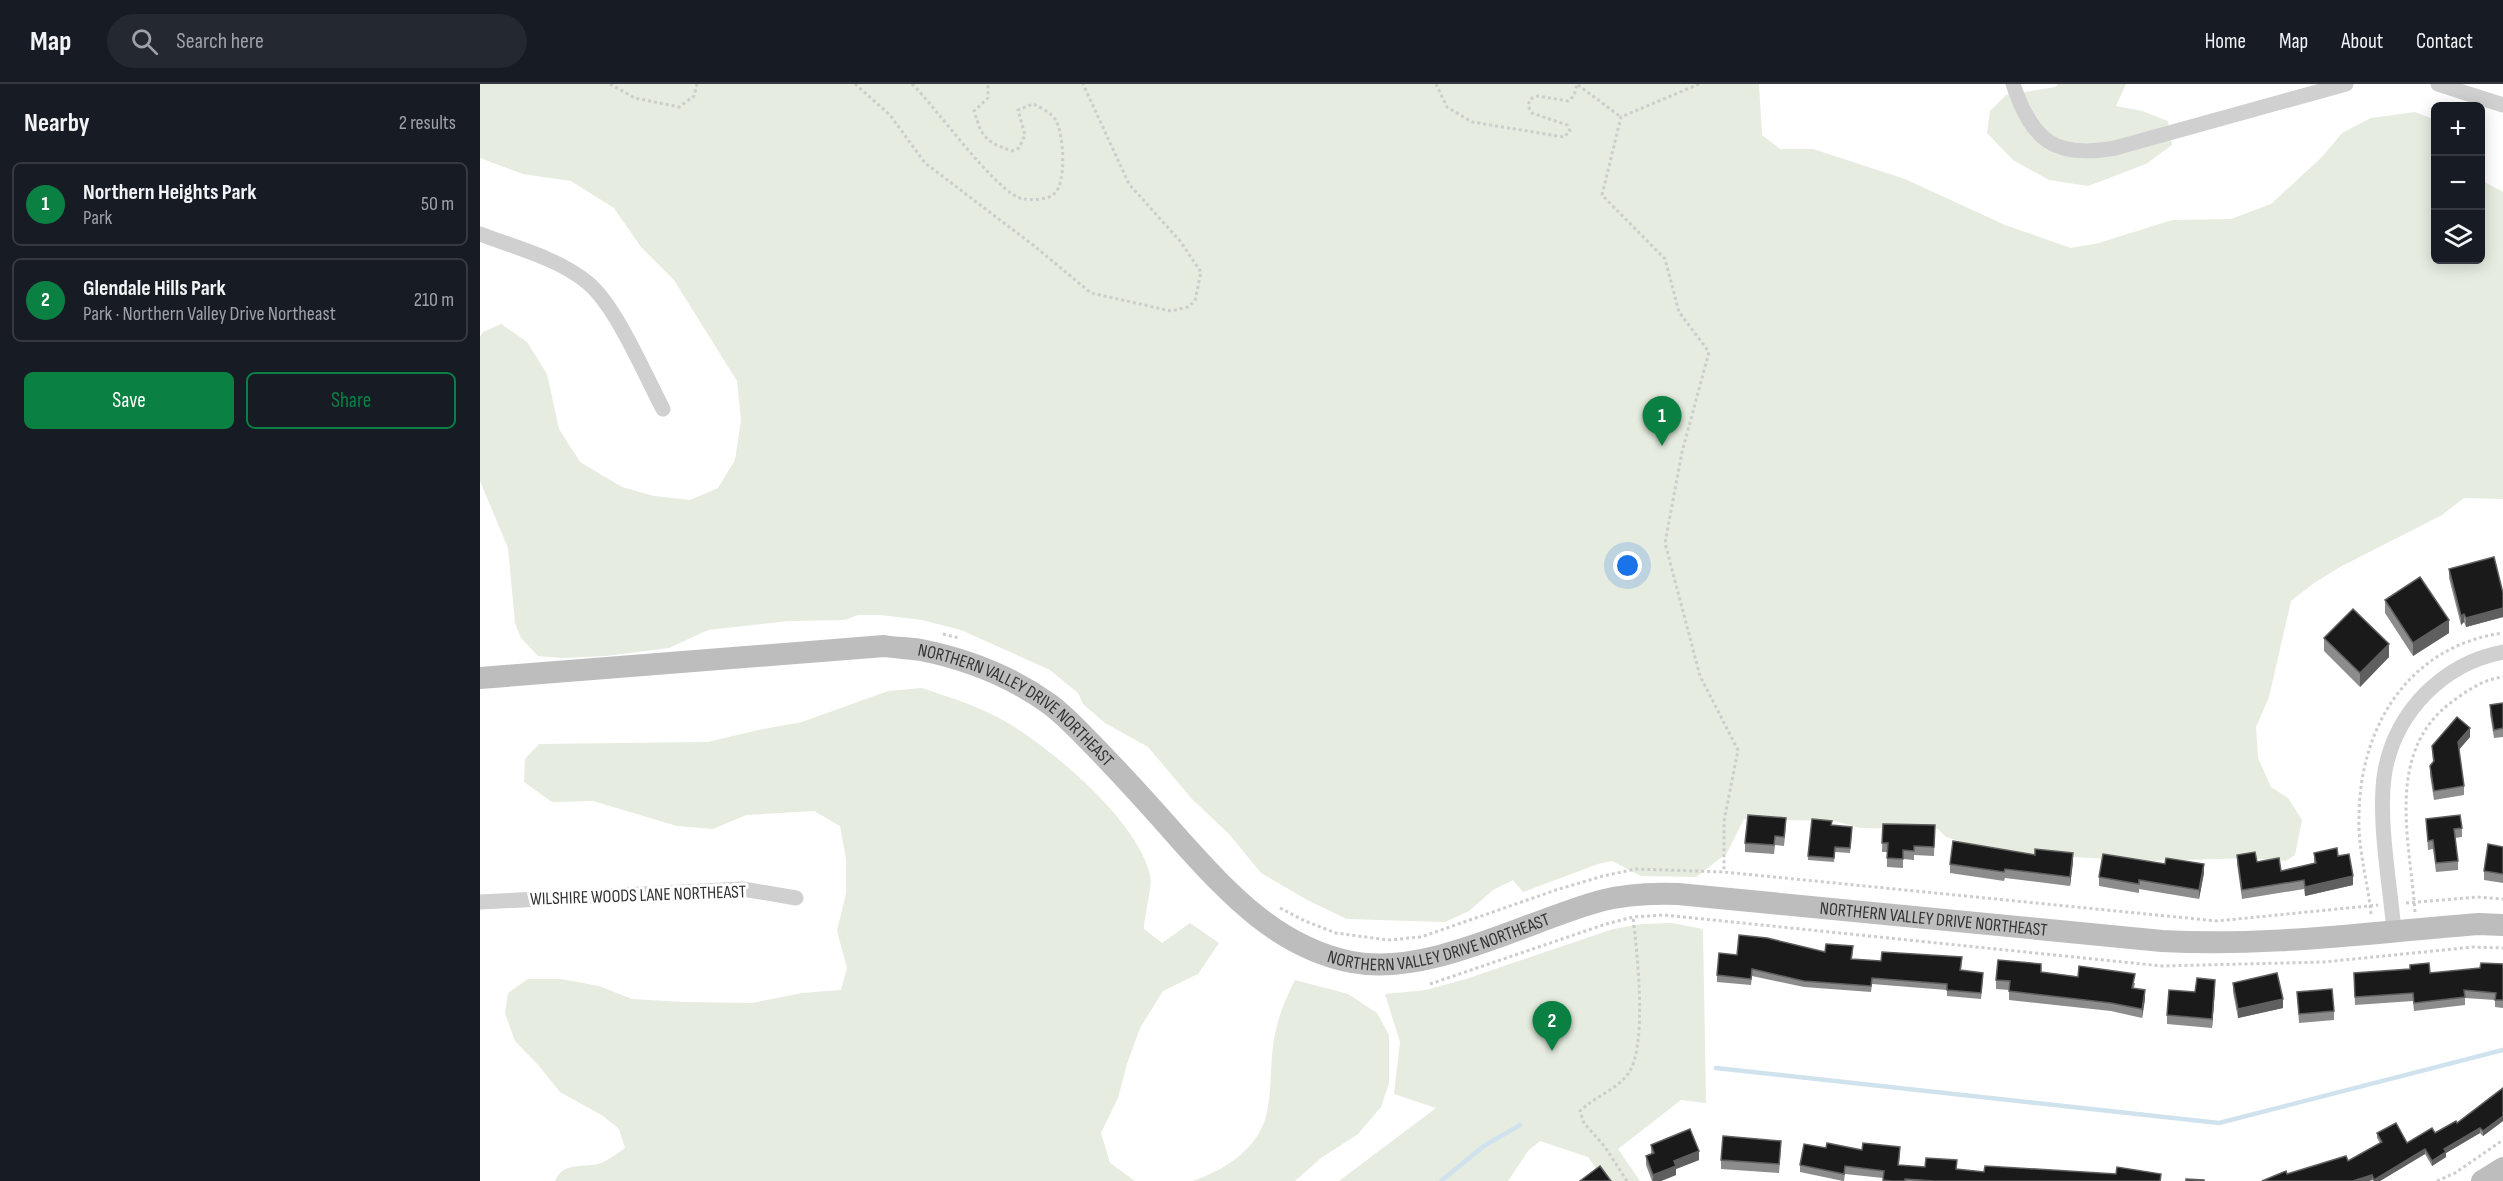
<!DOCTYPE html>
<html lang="en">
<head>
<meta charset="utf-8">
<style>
  body { margin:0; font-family:"Sofia Sans Condensed",sans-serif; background:#242831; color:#f1f3f6 }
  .controls { position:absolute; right:18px; top:18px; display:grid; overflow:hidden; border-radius:9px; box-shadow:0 3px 15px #0003 }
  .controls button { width:54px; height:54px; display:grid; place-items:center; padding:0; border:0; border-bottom:2px solid #363941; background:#171b24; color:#f1f3f6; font:30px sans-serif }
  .you { position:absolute; left:1148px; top:482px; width:21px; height:21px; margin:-15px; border:4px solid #fff; border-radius:50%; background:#1a73e8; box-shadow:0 0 0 9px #1a73e833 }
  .badge { display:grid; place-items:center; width:39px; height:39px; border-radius:50%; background:#0b8043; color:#fff; font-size:20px; font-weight:700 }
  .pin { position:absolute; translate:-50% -50px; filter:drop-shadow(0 2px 3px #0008) }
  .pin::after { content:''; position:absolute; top:32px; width:21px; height:18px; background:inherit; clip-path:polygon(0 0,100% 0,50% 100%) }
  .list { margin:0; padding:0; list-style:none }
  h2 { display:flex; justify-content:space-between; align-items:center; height:78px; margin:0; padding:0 24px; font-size:26px }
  h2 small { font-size:20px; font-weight:400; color:#9ea1a6 }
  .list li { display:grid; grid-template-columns:39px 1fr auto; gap:18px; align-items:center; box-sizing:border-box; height:84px; margin:0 12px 12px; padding:0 12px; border:2px solid #363941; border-radius:9px }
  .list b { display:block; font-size:22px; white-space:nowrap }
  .list p { margin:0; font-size:20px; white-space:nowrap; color:#9ea1a6 }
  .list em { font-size:20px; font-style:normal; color:#9ea1a6 }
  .actions { display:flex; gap:12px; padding:18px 24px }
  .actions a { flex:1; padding:14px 0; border:2px solid #0b8043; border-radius:9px; text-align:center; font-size:21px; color:#0b8043 }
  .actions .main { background:#0b8043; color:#fff }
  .icon { flex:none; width:33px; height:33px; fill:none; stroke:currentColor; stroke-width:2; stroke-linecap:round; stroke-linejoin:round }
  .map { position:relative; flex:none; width:2023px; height:1097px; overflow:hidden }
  header { display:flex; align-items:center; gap:36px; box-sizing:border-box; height:84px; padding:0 30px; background:#171b24; border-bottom:2px solid #363941 }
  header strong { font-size:28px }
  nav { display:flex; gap:33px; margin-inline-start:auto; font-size:21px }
  .search { width:420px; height:54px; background:#242831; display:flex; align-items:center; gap:15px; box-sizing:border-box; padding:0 21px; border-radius:33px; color:#9ea1a6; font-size:22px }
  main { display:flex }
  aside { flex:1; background:#171b24 }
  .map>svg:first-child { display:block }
  .green { fill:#e6ecdf }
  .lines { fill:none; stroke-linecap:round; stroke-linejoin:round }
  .stream { stroke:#cfe2ee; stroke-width:4.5 }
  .path { stroke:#cdcdcd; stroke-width:3; stroke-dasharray:3 3; stroke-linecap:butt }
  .street { stroke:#d0d0d0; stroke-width:15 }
  .secondary { stroke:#bdbdbd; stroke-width:22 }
  .wall { fill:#8c8c8c }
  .shaded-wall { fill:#5f5f5f }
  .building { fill:#1a1a1a; stroke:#5f5f5f; stroke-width:1.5 }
  .labels { text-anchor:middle; stroke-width:6; stroke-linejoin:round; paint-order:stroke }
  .street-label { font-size:18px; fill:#333; stroke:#fff }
</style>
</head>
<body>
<header>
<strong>Map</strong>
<div class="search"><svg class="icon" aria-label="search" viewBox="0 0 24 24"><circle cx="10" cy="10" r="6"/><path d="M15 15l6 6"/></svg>Search here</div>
<nav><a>Home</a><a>Map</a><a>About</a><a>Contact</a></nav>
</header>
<main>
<aside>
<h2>Nearby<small>2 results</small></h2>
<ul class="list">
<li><span class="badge">1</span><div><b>Northern Heights Park</b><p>Park</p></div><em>50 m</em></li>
<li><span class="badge">2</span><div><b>Glendale Hills Park</b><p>Park · Northern Valley Drive Northeast</p></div><em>210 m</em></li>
</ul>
<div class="actions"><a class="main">Save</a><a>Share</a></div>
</aside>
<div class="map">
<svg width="2023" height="1097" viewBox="0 0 2023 1097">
  <rect width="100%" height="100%" fill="#fff"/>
  <g class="green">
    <path d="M0,0H1279L1282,51L1300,65H1333L1425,95L1525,141L1591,164L1619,159L1692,136L1751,135L1791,120L1842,73L1862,49L1891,34L1935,28L1955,36L1956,176H2000L2001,96L2023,108V415L1984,414L1962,431L1860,483L1834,499L1811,517L1789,613L1776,643L1778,674L1791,703L1808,714L1822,736L1815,771L1806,777L1771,774L1666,777L1520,769L1466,753L1458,745L1380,744L1355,737L1264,735L1247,769L1216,793L1161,792L1132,777L1118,780L1043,808L1033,796L1013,806L989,827L965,838L867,835L829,817L781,789L749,750L712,715L668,663L625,639L603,620L598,609L570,586L481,546L442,536L401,531H378L365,536L309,537L228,546L189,564L126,572L82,574L58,572L41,554L35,539L28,464L0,397V253L3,248L21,240L47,258L67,290L79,345L100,378L142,403L174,412L210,416L238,404L255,376L261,336L257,297L194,196L161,163L134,124L91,97L43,90L0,74Z"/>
    <path d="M1578,0H1646L1636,22L1662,27L1688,37L1692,61L1666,80L1608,102L1569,96L1533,76L1507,49L1510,27L1526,11L1575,3Z"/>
    <path d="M442,604C472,614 501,623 528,639C574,667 658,737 670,791C673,801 664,832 664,845L682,859L710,839L739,859L718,890L683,907L660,944L647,980L638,1014L621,1049L630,1079L655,1097H75C84,1076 104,1085 121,1079C129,1076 138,1069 145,1064L139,1045L123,1032L80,1008L59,982L35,957L25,929L28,909L48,895H81L119,902L152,915L203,918L272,919L322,909L361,906L367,884L357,847L366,809V775L360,742L334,727L266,731L233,745L197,742L113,717L72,718L44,698L45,675L59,660L228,658L278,646L322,638L408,607Z"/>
    <path d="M1192,839L1223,845L1226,1019L1201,1016L1138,1065L1160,1097H1125L1108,1073L1060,1057L1048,1067L1028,1097H859L956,1024L914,1010L920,958L905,910L946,906L986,895L1133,845L1162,840Z"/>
    <path d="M815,896L868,910L897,929L909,951V999L901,1023L878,1050L841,1074L815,1097H713C744,1086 777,1066 786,1032C792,1009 790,985 793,962C796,939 804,917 815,896Z"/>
  </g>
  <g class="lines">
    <g class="stream">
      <path d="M1236,984L1739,1039L2023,966"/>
      <path d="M961,1097L1004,1062L1040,1041"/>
    </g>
    <g class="path">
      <path d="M130,0L155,14L199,23L214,12L217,0"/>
      <path d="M375,0L410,31L445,79L553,161L611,209L691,227L708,223L715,217L721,188L700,157L649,100L603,0"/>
      <path d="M432,0C455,22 518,111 543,115C551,116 568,116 574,110C587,99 584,49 575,35C570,28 560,23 553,20L538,26L545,51L539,64L532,67C505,58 502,53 494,27L508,14V0"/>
      <path d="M956,0L967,23L992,38L1084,53L1090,47L1087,41L1052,29L1048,22L1050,15L1058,12L1088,17L1094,12L1097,0"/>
      <path d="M1219,0L1141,33L1122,111L1185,175L1199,228L1229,268L1202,368L1185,459L1220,592L1258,666L1244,737V787"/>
      <path d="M1098,1L1141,33"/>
      <path d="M463,550L479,554"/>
      <path d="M1926,819L1997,813L2023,815"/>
      <path d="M800,824L825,837L856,849L908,856L941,853L1076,806L1123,792L1156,785L1244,788L1737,837L1898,821"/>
      <path d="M1935,828C1930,756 1904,667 1973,617C1988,606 2004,595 2023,593"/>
      <path d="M1891,830C1888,799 1878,766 1879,734C1879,644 1928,562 2023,549"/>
      <path d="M950,900L1126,840L1153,833L1184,831L1682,882L1844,878L1993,863L2023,864"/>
      <path d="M1147,1097L1125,1063L1104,1039L1100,1027C1114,1013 1136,1006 1148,990C1168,963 1157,867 1153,833"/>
      <path d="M1957,1097L1975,1089L2023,1056"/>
    </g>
    <g class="street">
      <path d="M1533,0C1552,57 1575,75 1635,64L1866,0"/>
      <path d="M1958,0L2023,21"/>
      <path d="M0,150C36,164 78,174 108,199C136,222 165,291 183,325"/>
      <path d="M0,818L263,805L316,814"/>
      <path d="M1914,847C1910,800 1897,732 1905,687C1916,627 1964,579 2023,568"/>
    </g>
    <g class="secondary">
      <path id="s1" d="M0,594L404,562C416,564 429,564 441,566C486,575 530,592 568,619C585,631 600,648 615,663C645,694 674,726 702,758C750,811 799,864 872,878C948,893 1047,837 1120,817C1146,810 1171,809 1198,810L1682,857C1788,863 1893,848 1999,840L2023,841"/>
      <path d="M2002,1097L2023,1084"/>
    </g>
  </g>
  <g class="wall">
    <path d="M1969,485L2023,509V533L1986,543L1984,538L1981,541L1969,494Z"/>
    <path d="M1905,516L1969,549L1933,572L1905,529Z"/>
    <path d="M1844,554L1909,573L1880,603L1844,567Z"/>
    <path d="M2023,619V653L2014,654L2010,630V621Z"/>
    <path d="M1990,653L1979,665L1984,702V711L1954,716L1950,691V682L1953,679L1952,662Z"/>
    <path d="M1946,735L1982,744V753L1975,754L1978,777V786L1956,788L1953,765L1948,766Z"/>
    <path d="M1403,740L1455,741L1454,772L1434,771V776L1423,775V784L1407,783V768H1402Z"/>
    <path d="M1351,741L1372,748L1370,769L1355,768L1354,778L1328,776V772Z"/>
    <path d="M1306,743L1304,762L1295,761L1294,770L1265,768V759Z"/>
    <path d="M2023,763V799L2004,796V787Z"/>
    <path d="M1834,769L1858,772L1873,801L1825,812L1824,805L1762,815L1757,780V771L1801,787L1834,779Z"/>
    <path d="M1593,778L1590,802L1525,794L1524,797L1470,789V780Z"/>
    <path d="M1724,789L1719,815L1659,805V809L1619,802V793Z"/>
    <path d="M1345,868H1373L1372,875L1401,877L1482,880L1481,886L1503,895L1501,915L1467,912V906L1392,900L1391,908L1324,903L1272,892L1271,901L1237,898V891L1257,871Z"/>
    <path d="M2023,880V924L2015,923V916L1985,914V921L1934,927L1933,917L1875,921L1874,889H1950L2000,884Z"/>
    <path d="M1561,888L1655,899L1654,904L1665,915L1662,934L1631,927L1529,916V906L1516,905V896Z"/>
    <path d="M1753,899L1803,924L1758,934L1753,908Z"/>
    <path d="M1735,905L1732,944L1687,940V931L1715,908Z"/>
    <path d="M1817,908L1854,927V936L1819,939Z"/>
    <path d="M2023,1004V1037L2003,1052L2000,1049L1966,1069V1073L1952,1082L1945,1070L1900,1097L1807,1090L1868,1077L1900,1059L1897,1054V1049L1927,1059L1955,1049L1977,1039Z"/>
    <path d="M1171,1061L1219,1076L1196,1085V1091L1181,1097H1172L1166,1081V1072L1171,1070Z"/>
    <path d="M1346,1064L1382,1066L1420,1071L1419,1081L1504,1088L1681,1097H1403V1094L1365,1090L1364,1097H1363L1320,1088V1081Z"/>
    <path d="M1301,1066L1299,1089L1241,1085V1076Z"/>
  </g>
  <g class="shaded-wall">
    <path d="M2023,524V533L1986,543V534Z"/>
    <path d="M1984,530V538L1981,541V532Z"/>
    <path d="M1969,536V549L1933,572V559Z"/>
    <path d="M1909,560V573L1880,603V589Z"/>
    <path d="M1990,644V653L1978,667V658Z"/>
    <path d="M1593,769V778L1590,802V793Z"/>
    <path d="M1724,780V789L1719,815V806Z"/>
    <path d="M1873,792V801L1825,812V803Z"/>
    <path d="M1735,896V905L1732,944V935Z"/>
    <path d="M1665,906V915L1662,934V925Z"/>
    <path d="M1803,915V924L1758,934V925Z"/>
    <path d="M2023,1032V1037L2003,1052V1047Z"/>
    <path d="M2000,1044V1049L1966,1069V1073L1952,1082V1077L1964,1065Z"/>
    <path d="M1945,1065V1070L1900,1097H1894V1096Z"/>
    <path d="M1219,1067V1076L1196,1085V1091L1181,1097H1173V1091L1194,1077Z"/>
    <path d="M1892,1091V1096L1889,1097H1873Z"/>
  </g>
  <g class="building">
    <path d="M2014,473L2023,509V524L1986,534L1984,530L1981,532L1969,485Z"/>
    <path d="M1940,493L1969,536L1933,559L1905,516Z"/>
    <path d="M1873,525L1909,560L1880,589L1844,554Z"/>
    <path d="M2023,619V644L2014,646L2010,621Z"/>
    <path d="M1977,633L1990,644L1978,658L1984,702L1954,707L1950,682L1954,677L1952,662Z"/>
    <path d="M1268,731L1306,734L1304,753L1295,752L1294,761L1265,759Z"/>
    <path d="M1980,731L1982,744L1974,745L1978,777L1956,779L1953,756L1948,757L1946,735Z"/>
    <path d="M1332,735L1352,737L1351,741L1372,743L1370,764L1355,763L1354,774L1328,772Z"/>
    <path d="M1403,740L1455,741L1454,763L1434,762V767L1423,766V775L1407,774L1408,759H1402Z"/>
    <path d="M1473,757L1555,771V765L1593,769L1590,793L1525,785L1524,788L1470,780Z"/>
    <path d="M2008,760L2023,763V790L2004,787Z"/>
    <path d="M1857,764L1858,772L1869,770L1873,792L1825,803L1824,796L1762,806L1757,771L1775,768L1777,778L1799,774L1801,787L1836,779L1834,769Z"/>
    <path d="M1623,770L1685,780L1686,774L1724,780L1719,806L1659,796V800L1619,793Z"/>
    <path d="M1259,851L1287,854L1345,868L1346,860L1373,862L1371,875L1401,877L1402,868L1482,873L1480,886L1503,889L1501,909L1467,906V900L1392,894L1391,902L1324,897L1272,885L1271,895L1237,891L1239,869L1257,871Z"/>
    <path d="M1518,876L1561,880V888L1598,893L1599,882L1655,890L1652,904L1665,906L1662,925L1631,919L1529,907L1530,897L1516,896Z"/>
    <path d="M1949,879L1950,889L2000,884L2001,879L2023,880V916H2015L2016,909L1984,906L1985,913L1934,919L1933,909L1875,913L1874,889L1930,885V881Z"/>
    <path d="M1797,889L1803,915L1758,925L1753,899Z"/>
    <path d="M1717,894L1735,896L1732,935L1687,931L1689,906L1715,908Z"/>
    <path d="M1852,905L1854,927L1819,930L1817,908Z"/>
    <path d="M2023,1004V1032L2003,1047L2000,1044L1964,1065L1966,1068L1952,1077L1945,1065L1894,1096L1892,1091L1873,1097H1782L1806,1087L1807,1090L1866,1072L1868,1077L1902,1058L1897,1049L1916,1039L1927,1059L1952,1044L1955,1049L1976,1037L1977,1039Z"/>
    <path d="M1210,1045L1219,1067L1194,1077L1196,1082L1173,1091L1166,1072L1174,1069L1171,1061Z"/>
    <path d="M1243,1052L1301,1057L1299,1080L1241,1076Z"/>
    <path d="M1347,1059L1382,1066L1383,1059L1420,1063L1418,1081L1445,1083L1446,1074L1477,1076L1476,1085L1504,1088L1505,1082L1636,1090L1637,1083L1681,1090L1680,1097H1455L1425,1095V1097H1412L1403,1096L1404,1087L1365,1082L1364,1090L1320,1081L1324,1060L1346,1064Z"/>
    <path d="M1120,1082L1131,1097H1100Z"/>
    <path d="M1706,1095L1724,1096V1097H1706Z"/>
  </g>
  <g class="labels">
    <g class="street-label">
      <text dy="6" stroke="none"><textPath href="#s1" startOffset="554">NORTHERN VALLEY DRIVE NORTHEAST</textPath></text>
      <text transform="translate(158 811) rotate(-2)" y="6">WILSHIRE WOODS LANE NORTHEAST</text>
      <text dy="6" stroke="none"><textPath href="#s1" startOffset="1580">NORTHERN VALLEY DRIVE NORTHEAST</textPath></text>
      <text dy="6" stroke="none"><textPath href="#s1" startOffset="1076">NORTHERN VALLEY DRIVE NORTHEAST</textPath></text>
    </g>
  </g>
</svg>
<div class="controls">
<button>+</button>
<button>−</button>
<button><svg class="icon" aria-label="layers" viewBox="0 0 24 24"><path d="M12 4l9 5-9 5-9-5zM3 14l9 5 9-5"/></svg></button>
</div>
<div class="you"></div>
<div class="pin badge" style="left:1182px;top:362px">1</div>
<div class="pin badge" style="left:1072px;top:967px">2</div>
</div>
</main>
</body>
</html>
